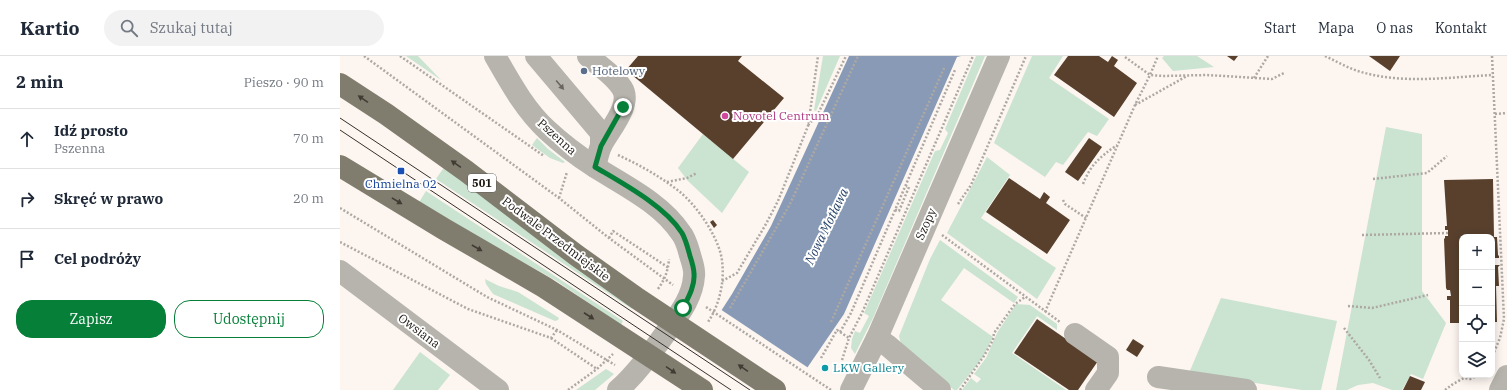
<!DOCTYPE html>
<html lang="pl">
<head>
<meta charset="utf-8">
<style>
  body { margin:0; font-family:"IBM Plex Serif",serif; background:#f2f2f3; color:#1f2937 }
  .controls { position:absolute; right:12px; bottom:12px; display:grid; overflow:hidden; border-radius:8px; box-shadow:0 2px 10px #0003 }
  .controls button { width:36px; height:36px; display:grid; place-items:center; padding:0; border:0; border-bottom:1px solid #e0e1e3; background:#fff; color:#1f2937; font:20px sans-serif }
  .stop { position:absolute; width:12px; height:12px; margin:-9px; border:3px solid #068038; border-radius:50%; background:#fff }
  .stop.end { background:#068038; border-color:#fff; box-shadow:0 1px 4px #0008 }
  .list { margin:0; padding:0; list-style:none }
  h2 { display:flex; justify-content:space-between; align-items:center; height:52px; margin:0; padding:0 16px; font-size:17px }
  h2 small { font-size:13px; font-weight:400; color:#747a83 }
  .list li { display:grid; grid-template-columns:26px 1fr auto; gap:12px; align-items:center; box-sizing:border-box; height:60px; padding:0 16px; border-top:1px solid #e0e1e3 }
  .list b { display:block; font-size:15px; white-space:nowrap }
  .list p { margin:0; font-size:13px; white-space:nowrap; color:#747a83 }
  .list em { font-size:13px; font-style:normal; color:#747a83 }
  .actions { display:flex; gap:8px; padding:12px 16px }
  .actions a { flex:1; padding:9px 0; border:1px solid #068038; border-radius:16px; text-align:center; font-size:14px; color:#068038 }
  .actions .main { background:#068038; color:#fff }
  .icon { flex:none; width:22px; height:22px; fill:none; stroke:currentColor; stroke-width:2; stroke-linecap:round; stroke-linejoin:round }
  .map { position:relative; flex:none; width:1167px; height:334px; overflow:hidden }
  header { display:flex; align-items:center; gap:24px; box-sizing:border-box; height:56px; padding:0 20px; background:#fff; border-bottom:1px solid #e0e1e3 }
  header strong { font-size:19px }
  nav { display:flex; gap:22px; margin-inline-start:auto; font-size:14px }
  .search { width:280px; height:36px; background:#f2f2f3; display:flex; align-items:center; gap:10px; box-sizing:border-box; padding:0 14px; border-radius:22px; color:#747a83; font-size:15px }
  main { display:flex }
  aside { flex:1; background:#fff }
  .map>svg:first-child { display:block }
  .green { fill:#cbe3d1 }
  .water { fill:#889ab5 }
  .pier { fill:#fcf5f0 }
  .building { fill:#58402d }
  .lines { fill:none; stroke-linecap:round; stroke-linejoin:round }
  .path { stroke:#aea8a3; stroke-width:2.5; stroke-dasharray:2 2; stroke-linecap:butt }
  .minor { stroke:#b6b4ac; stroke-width:22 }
  .major { stroke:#817d6e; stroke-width:22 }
  .tram { stroke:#36302b; stroke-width:1 }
  .oneway { fill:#6a6660 }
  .oneway2 { fill:#413b33 }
  .route { stroke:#068038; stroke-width:5 }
  .service-dot { fill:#5c6f8a; stroke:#fff; stroke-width:1.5 }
  .hotel-dot { fill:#d1479c; stroke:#fff; stroke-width:1.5 }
  .transit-dot { fill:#1a4fb4; stroke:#fff; stroke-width:1.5 }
  .culture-dot { fill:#0f9aa8; stroke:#fff; stroke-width:1.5 }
  .labels { text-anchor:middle; stroke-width:4; stroke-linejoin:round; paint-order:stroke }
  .shield { fill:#fff; stroke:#625d5a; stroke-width:1 }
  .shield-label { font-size:11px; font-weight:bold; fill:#1e1813 }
  .service-label { font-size:12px; fill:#4e5e75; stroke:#fff; text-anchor:start }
  .hotel-label { font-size:12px; fill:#b23c85; stroke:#fff; text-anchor:start }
  .street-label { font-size:12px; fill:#1e1813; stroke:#fff }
  .transit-label { font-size:12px; fill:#164399; stroke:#fff }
  .culture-label { font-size:12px; fill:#0d838f; stroke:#fff; text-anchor:start }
  .water-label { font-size:13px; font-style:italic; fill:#264168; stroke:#fff }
</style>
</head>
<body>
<header>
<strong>Kartio</strong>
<div class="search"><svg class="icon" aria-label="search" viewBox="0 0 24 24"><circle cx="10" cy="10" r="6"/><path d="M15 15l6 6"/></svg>Szukaj tutaj</div>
<nav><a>Start</a><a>Mapa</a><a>O nas</a><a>Kontakt</a></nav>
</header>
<main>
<aside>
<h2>2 min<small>Pieszo · 90 m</small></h2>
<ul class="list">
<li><svg class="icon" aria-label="ahead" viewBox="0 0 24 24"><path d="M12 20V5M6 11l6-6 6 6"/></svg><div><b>Idź prosto</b><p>Pszenna</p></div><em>70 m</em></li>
<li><svg class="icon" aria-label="right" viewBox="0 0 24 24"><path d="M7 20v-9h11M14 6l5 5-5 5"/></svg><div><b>Skręć w prawo</b></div><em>20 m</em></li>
<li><svg class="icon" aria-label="arrive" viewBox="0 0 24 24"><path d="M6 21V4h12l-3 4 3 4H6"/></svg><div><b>Cel podróży</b></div></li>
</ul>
<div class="actions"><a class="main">Zapisz</a><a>Udostępnij</a></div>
</aside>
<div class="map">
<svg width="1167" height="334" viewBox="0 0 1167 334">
  <rect width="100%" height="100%" fill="#fcf5f0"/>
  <g class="green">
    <path d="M66,0H78L101,24Z"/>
    <path d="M483,0H500L476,55L474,54Z"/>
    <path d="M636,0H645L533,262L515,298L511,292L512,283L515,275L520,277L529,260L524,257L595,95L600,94L608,77L605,73Z"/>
    <path d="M692,0H723L709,22L769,63L757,80L748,76L723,109L716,106L705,121L654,87Z"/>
    <path d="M824,0H857L874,11L833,15L822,2Z"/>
    <path d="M1046,71L1082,78V235L1106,267L1083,323L1071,318L1062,334H1052L1033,327L1018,329L1007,334H996Z"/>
    <path d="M363,78L409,116L382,157L348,125L338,112Z"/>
    <path d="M197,82L208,93L225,106L223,107L210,102L192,89Z"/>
    <path d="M647,101L670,119L641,162L716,212L697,243L607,177Z"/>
    <path d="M105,110L294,250L292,253L96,123Z"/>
    <path d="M86,135L283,265L281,269L215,224L78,148Z"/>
    <path d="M600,184L678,241L674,247L624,212L601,244L653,281L643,301L617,334H614L561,288L559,280L590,203Z"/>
    <path d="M145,223L159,230L178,236L219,262L218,264L215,265L153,238L146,228Z"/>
    <path d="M881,242L997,265L981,334H962L849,317Z"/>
    <path d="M676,248L690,249L717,268V274L697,260L672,297L726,334H622L631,322L637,327L641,323L634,318L646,302L657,277Z"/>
    <path d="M80,296L110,319L98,334H53Z"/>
    <path d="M266,313L274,318L255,334H236Z"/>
  </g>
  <path class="water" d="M509,0H621L617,1L504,258L452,334H330L392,238L431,170Z"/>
  <path class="pier" d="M380,253L470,313L455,334H328Z"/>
  <g class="building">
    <path d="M298,0H402L398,5L444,42L393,103L286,14Z"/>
    <path d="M728,0H759L768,6L772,0L778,4L774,10L797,27L774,61L714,19Z"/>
    <path d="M887,0H898L894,5Z"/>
    <path d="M1029,0H1060L1050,15Z"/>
    <path d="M749,82L762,91L738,125L725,116Z"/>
    <path d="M669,122L700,143L704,136L710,141L706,147L730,164L707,198L646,156Z"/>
    <path d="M1153,123L1154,181H1157L1158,199L1159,200V202H1155V209H1160L1158,211L1159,230H1156L1157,266H1152V181H1122V267H1110V244H1107V240H1111L1110,234H1107L1106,232L1104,183L1105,182V180H1108V174H1105V170H1107L1104,124Z"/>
    <path d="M373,164L377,169L374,172L370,166Z"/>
    <path d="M697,263L758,305L738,334H729L674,297Z"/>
    <path d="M793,283L804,290L797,301L786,294Z"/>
    <path d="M1070,320L1085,326L1081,334H1063Z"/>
  </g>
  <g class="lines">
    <g class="path">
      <path d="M24,0L219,142L269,182L333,229"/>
      <path d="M60,0L204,100"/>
      <path d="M985,0C998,6 1011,14 1025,17C1066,28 1111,21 1153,19"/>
      <path d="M1152,0L1164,263L1160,282L1152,301"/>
      <path d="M785,1L810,19L823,20L867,19L932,23L944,17"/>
      <path d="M914,22L928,0"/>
      <path d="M795,49L847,20"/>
      <path d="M1155,58L1167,57"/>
      <path d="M468,69L477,60L506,0"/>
      <path d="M278,99C300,109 321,121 340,136C357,150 376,178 381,199C386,222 380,248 368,266"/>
      <path d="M1033,123L1087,117L1107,100"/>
      <path d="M327,126L347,122L357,117"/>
      <path d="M743,128C751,108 760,101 777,89"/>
      <path d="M219,142L227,116"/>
      <path d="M723,144L725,148L746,162"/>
      <path d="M618,148L631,129L686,0"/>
      <path d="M0,152L147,241L217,274L275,309"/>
      <path d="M555,154L559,155L569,131L566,130"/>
      <path d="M602,179L720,266"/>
      <path d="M1022,179L1108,177"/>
      <path d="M269,182L273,175L329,212"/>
      <path d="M0,186L128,253L211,282L217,274"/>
      <path d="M382,225L397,217L426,168L438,145L468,70L478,0"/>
      <path d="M318,233C325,223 328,215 329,203"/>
      <path d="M1008,250L1032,252L1088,239"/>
      <path d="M366,251L491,334"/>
      <path d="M390,252L450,148L518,0"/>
      <path d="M705,256L795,49L810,19L818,0"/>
      <path d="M491,266L605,10"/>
      <path d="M1004,272L1029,304L1040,322"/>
      <path d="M500,276L511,257L615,14"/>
      <path d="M211,282L257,313"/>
      <path d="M481,302L497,274L509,282"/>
      <path d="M502,304L509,282L522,257L633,0"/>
      <path d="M228,334L257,313L273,298"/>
      <path d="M620,334L644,300L653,284L654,277L675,248L685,241"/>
      <path d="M1105,334L1113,328L1124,322L1130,323L1139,319"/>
    </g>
    <g class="minor">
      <path d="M155,0C170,26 185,54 207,74C222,88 238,100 255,111C285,130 321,147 341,177C346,183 348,192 350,199C352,206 355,213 354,220C353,239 341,256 330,271C314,293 298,316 278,334"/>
      <path d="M196,0L261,77V90"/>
      <path d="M248,0C259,10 274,19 282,32C293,49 268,75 261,90C258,97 257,104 255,111"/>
      <path d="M0,215L158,334"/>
      <path d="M735,278L768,301V317L756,334"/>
      <path d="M537,282L547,289L600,334"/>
      <path d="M818,321L906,334"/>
      <path d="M511,334L537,282L659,0"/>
      <path d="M1160,334L1167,320"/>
    </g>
    <g class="major">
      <path d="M0,28L46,58L126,115L236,199L298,243L435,334"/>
      <path d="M0,110L104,173L204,231L362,334"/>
    </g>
    <g class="tram">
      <path d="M0,62L410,334"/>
      <path d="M0,74L391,334"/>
    </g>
  </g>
  <defs><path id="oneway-solid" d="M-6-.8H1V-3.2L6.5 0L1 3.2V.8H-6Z"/></defs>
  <use class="oneway" href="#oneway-solid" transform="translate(220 29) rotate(50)"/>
  <g class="oneway2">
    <use href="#oneway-solid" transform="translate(23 43) rotate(-146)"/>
    <use href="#oneway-solid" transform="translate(116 108) rotate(-145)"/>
    <use href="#oneway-solid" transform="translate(57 145) rotate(31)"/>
    <use href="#oneway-solid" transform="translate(137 192) rotate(30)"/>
    <use href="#oneway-solid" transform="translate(249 260) rotate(33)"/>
    <use href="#oneway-solid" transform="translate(403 312) rotate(-146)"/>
    <use href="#oneway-solid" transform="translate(331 314) rotate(34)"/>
  </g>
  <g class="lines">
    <path class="route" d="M283,51L261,90L255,111C282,127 325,150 342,177C346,184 348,193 350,200C352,206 354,212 354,218C355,230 348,242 343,252"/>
  </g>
  <circle class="service-dot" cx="244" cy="15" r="4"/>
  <circle class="hotel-dot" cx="385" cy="60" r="4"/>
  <rect class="transit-dot" x="57" y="111" width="8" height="8" rx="2"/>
  <circle class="culture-dot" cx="485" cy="312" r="4"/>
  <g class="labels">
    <rect class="shield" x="128" y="118" width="28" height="18" rx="3"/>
    <g class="shield-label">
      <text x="142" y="131">501</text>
    </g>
    <g class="service-label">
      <text x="252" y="19">Hotelowy</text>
    </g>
    <g class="hotel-label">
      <text x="393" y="64">Novotel Centrum</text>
    </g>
    <g class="street-label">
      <text transform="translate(217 81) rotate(42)" y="4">Pszenna</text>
      <text transform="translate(586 168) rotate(-66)" y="4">Szopy</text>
      <text transform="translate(216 183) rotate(37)" y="4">Podwale Przedmiejskie</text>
      <text transform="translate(79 275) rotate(37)" y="4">Owsiana</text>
    </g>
    <g class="transit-label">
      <text x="61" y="132">Chmielna 02</text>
    </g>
    <g class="culture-label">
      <text x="493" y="316">LKW Gallery</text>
    </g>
    <g class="water-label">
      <text transform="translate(486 170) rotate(-64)" y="5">Nowa Motława</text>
    </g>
  </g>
</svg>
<div class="controls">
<button>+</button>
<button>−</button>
<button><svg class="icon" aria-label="locate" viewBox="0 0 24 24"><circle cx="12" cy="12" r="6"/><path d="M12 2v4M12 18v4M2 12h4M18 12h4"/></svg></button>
<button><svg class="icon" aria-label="layers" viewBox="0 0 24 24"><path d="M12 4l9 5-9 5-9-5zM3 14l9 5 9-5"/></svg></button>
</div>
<div class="stop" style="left:343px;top:252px"></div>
<div class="stop end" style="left:283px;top:51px"></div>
</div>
</main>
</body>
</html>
